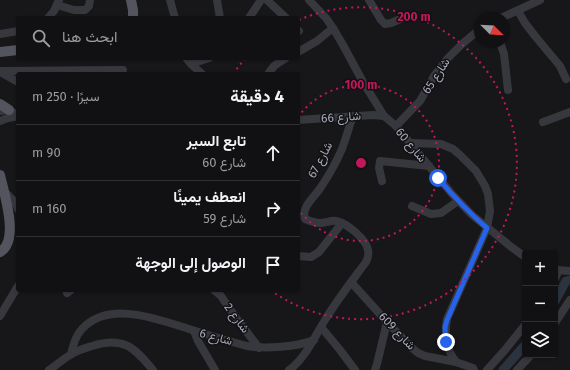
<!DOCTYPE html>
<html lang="ar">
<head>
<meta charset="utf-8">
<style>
  body { margin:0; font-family:"Fira Sans",Vazirmatn,sans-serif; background:#1a191c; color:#f1f3f6; direction:rtl }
  .controls { position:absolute; right:12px; bottom:12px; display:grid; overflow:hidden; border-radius:4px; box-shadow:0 1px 3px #0004 }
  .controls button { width:36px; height:36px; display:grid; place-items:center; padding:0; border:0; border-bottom:1px solid #303033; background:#111013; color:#f1f3f6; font:20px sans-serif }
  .compass { position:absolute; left:474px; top:12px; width:36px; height:36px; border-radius:50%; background:#111013; box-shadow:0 1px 3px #0004; rotate:114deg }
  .stop { position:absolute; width:12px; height:12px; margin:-9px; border:3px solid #2563eb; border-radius:50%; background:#fff }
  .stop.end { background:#2563eb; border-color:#fff; box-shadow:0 1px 4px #0008 }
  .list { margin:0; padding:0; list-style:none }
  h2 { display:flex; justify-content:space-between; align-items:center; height:52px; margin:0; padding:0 16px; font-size:17px }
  h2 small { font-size:13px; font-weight:400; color:#9c9da0 }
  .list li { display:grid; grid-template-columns:26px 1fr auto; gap:12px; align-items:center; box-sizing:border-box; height:56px; padding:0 16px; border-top:1px solid #303033 }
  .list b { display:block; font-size:15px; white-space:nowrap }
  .list p { margin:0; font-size:13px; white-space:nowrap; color:#9c9da0 }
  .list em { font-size:13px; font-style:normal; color:#9c9da0 }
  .icon { flex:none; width:22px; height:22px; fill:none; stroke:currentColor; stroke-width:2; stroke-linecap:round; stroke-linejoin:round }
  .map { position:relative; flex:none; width:570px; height:370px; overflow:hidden; direction:ltr }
  .search { position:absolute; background:#111013; box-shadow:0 1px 3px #0004; left:16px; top:16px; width:284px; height:44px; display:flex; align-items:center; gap:10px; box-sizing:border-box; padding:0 14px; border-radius:4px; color:#9c9da0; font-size:15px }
  .panel { position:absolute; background:#111013; box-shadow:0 1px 3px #0004; left:16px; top:72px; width:284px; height:220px; border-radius:4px; direction:rtl }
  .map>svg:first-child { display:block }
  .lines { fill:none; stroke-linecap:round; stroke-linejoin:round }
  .river { stroke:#2b343e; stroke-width:9 }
  .minor { stroke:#37373e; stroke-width:8 }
  .major { stroke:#53545d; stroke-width:10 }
  .route { stroke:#2563eb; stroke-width:5 }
  .ring { fill:none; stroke:#c2185b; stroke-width:2; stroke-dasharray:2 4 }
  .labels { text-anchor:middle; stroke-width:3; stroke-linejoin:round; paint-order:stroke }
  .street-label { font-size:12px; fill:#a7abba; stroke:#121114 }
  .centre { fill:#c2185b; stroke:#121114; stroke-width:2 }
  .ring-label { font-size:12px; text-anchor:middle; font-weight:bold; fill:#c2185b; stroke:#121114; stroke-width:3; stroke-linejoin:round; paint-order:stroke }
</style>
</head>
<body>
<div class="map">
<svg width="570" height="370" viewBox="0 0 570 370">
  <rect width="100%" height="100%" fill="#171619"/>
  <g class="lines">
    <g class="river">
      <path d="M555,301L566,281L570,280"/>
      <path d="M503,370L525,345"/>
    </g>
    <g class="minor">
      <path d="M170,0L175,18"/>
      <path d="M217,0L220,18"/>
      <path d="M267,0L286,18"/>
      <path d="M309,0L326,18L333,28L343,45L363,82L384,116L396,126L452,194L472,215L510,246L525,257"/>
      <path d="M369,0L381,20L385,24L391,23L405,17"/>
      <path d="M57,5L74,10H85L89,6L90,0"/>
      <path d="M518,11L525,23L535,36L560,66L566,79"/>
      <path d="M48,18L54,11L59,0"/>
      <path d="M249,18L261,0"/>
      <path d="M501,18L540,0"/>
      <path d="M298,30L299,31"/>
      <path d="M0,34L18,31"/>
      <path d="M500,42L504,54L508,90"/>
      <path d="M298,52L317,41L333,28"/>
      <path d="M186,58L191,64L202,74"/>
      <path d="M191,64L209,58"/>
      <path d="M0,71L123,70"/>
      <path d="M0,72L18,82"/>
      <path d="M268,74L274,66L286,58"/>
      <path d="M0,111L9,110L18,115"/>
      <path d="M298,120L373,115L384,116"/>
      <path d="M0,121L8,118L18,116"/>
      <path d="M543,122L570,112"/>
      <path d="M396,126L420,101L434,76L448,58L462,44L480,29"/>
      <path d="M410,143L441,144L453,149L460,155L476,171L485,186L488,194L490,211L487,228L447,319C444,336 446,349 456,362"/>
      <path d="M382,181L379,168L380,161L429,166"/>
      <path d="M4,191L15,202L18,209"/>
      <path d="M412,206L431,214L441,213L458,201"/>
      <path d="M298,256L311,257L319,252L342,223"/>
      <path d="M555,270L570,271"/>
      <path d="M555,279L559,270"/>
      <path d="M351,282L387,322L412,348L418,353L425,356L456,362L473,368L474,370"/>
      <path d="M214,290L221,296L234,315L259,348"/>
      <path d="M67,293L71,290"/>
      <path d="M0,316L18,286"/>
      <path d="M555,323L570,300"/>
      <path d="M321,327L340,350L355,370"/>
      <path d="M194,331L198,341L215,370"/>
      <path d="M71,354C73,345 76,335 82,329C109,300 157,319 189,329C208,335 228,341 247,346C265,349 297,347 314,340"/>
      <path d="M49,370C57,365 64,358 72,354C78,350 86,348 92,346C123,336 134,347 153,370"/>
      <path d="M289,370C305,359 315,336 325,320C337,300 352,281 366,262C368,258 369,255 368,250C366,239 347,223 336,221C331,220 326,223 320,223C315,223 310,221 305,219C301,208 313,198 319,190C328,177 336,163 342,149C346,138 349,127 353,116"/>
      <path d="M375,370L377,364L387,322"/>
      <path d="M487,370L505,350L525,325"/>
      <path d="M517,370L531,355"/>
    </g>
    <g class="major">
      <path d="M131,0L133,10V18"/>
      <path d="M0,52L18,50"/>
      <path d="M0,104L9,110"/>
      <path d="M0,175C4,193 20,241 0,252"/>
    </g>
  </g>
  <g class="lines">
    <path class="route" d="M438,178C454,197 468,212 487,228L447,320L445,327L446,342"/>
  </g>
  <g class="ring">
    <path d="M298 117A78 78 0 1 1 298 209"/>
    <path d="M233 74A156 156 0 0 1 245 59M299 20A156 156 0 1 1 270 290"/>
  </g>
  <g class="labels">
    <g class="street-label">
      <text transform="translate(436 76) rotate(-57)" y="4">شارع 65</text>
      <text transform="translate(341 117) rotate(-4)" y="4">شارع 66</text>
      <text transform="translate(411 145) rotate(50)" y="4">شارع 60</text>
      <text transform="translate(320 160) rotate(-62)" y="4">شارع 67</text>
      <text transform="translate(237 318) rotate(53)" y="4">شارع 2</text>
      <text transform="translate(397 331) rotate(46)" y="4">شارع 609</text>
      <text transform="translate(216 337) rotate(15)" y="4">شارع 6</text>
    </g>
  </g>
  <circle cx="361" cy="163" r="6" class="centre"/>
  <g class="ring-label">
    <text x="414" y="21">200 m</text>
    <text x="361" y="89">100 m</text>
  </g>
</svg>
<div class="controls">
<button>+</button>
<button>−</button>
<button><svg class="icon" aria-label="layers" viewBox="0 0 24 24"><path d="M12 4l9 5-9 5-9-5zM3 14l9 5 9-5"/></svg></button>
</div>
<svg class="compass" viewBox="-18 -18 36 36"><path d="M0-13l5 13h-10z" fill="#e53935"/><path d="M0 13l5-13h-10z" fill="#9c9da0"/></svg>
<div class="stop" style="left:438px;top:178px"></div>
<div class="stop end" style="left:446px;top:342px"></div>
<div class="search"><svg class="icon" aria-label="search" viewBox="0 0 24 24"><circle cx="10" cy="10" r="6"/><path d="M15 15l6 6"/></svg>ابحث هنا</div>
<section class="panel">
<h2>4 دقيقة<small>سيرًا · 250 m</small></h2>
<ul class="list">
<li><svg class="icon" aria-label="ahead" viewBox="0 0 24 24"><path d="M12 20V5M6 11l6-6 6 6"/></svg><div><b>تابع السير</b><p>شارع 60</p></div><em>90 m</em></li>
<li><svg class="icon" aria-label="right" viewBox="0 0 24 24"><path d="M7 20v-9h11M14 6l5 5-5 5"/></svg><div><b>انعطف يمينًا</b><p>شارع 59</p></div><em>160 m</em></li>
<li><svg class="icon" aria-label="arrive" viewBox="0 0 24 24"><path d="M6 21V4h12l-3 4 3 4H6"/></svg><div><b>الوصول إلى الوجهة</b></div></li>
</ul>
</section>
</div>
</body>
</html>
